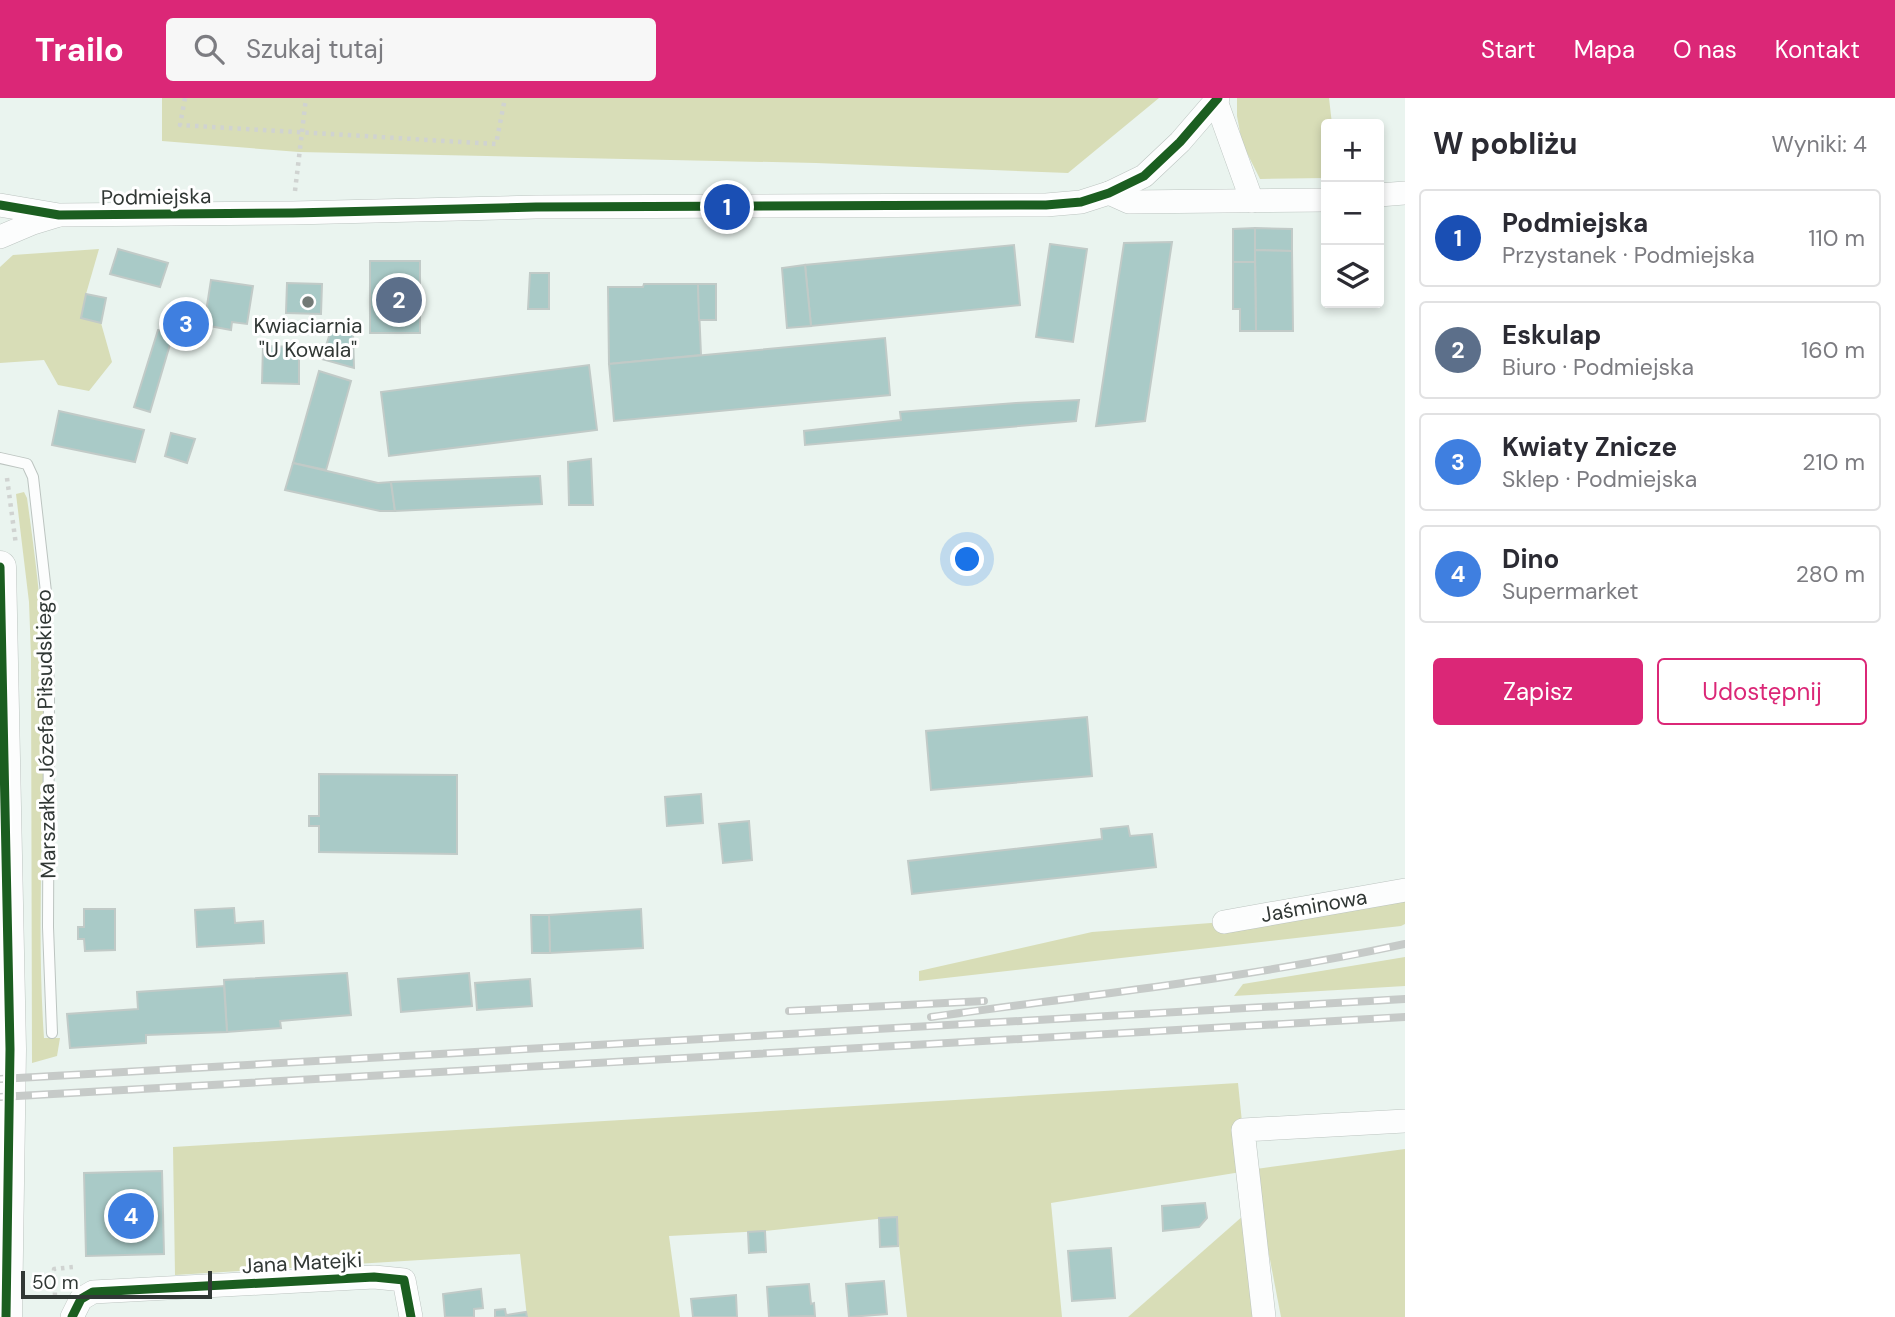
<!DOCTYPE html>
<html lang="pl">
<head>
<meta charset="utf-8">
<style>
  body { margin:0; font-family:"DM Sans",sans-serif; background:#f7f7f7; color:#2b2b33 }
  .controls { position:absolute; right:21px; top:21px; display:grid; overflow:hidden; border-radius:7px; box-shadow:0 4px 10px #0003 }
  .controls button { width:63px; height:63px; display:grid; place-items:center; padding:0; border:0; border-bottom:2px solid #e1e1e2; background:#fff; color:#2b2b33; font:35px sans-serif }
  .scale { position:absolute; left:21px; bottom:18px; width:191px; box-sizing:border-box; padding-left:7px; border:4px solid #313835; border-top:0; font-size:19px; line-height:24px; white-space:nowrap; color:#313835; -webkit-text-stroke:5px #fff; paint-order:stroke }
  .you { position:absolute; left:968px; top:462px; width:24px; height:24px; margin:-18px; border:5px solid #fff; border-radius:50%; background:#1a73e8; box-shadow:0 0 0 10px #1a73e833 }
  .badge { display:grid; place-items:center; width:46px; height:46px; border-radius:50%; background:#db2777; color:#fff; font-size:23px; font-weight:700 }
  .pin { position:absolute; translate:-50% -50%; border:4px solid #fff; box-shadow:0 2px 7px #0006 }
  .list { margin:0; padding:0; list-style:none }
  h2 { display:flex; justify-content:space-between; align-items:center; height:91px; margin:0; padding:0 28px; font-size:30px }
  h2 small { font-size:23px; font-weight:400; color:#7c7c81 }
  .list li { display:grid; grid-template-columns:46px 1fr auto; gap:21px; align-items:center; box-sizing:border-box; height:98px; margin:0 14px 14px; padding:0 14px; border:2px solid #e1e1e2; border-radius:7px }
  .list b { display:block; font-size:26px; white-space:nowrap }
  .list p { margin:0; font-size:23px; white-space:nowrap; color:#7c7c81 }
  .list em { font-size:23px; font-style:normal; color:#7c7c81 }
  .actions { display:flex; gap:14px; padding:21px 28px }
  .actions a { flex:1; padding:16px 0; border:2px solid #db2777; border-radius:7px; text-align:center; font-size:24px; color:#db2777 }
  .actions .main { background:#db2777; color:#fff }
  .icon { flex:none; width:38px; height:38px; fill:none; stroke:currentColor; stroke-width:2; stroke-linecap:round; stroke-linejoin:round }
  .map { position:relative; flex:none; width:1405px; height:1219px; overflow:hidden }
  header { display:flex; align-items:center; gap:42px; box-sizing:border-box; height:98px; padding:0 35px; background:#db2777; color:#fff }
  header strong { font-size:33px }
  nav { display:flex; gap:38px; margin-inline-start:auto; font-size:24px }
  .search { width:490px; height:63px; background:#f7f7f7; display:flex; align-items:center; gap:18px; box-sizing:border-box; padding:0 24px; border-radius:7px; color:#7c7c81; font-size:26px }
  main { display:flex }
  aside { flex:1; background:#fff }
  .map>svg:first-child { display:block }
  .green { fill:#d8ddb7 }
  .building { fill:#a9cac7; stroke:#c1cac7; stroke-width:2 }
  .lines { fill:none; stroke-linecap:round; stroke-linejoin:round }
  .lane-casing { stroke:#bcc4c0; stroke-width:12 }
  .street-casing { stroke:#bcc4c0; stroke-width:24 }
  .secondary-casing { stroke:#bcc4c0; stroke-width:33 }
  .path { stroke:#d0d3d1; stroke-width:4.5; stroke-dasharray:3.5 5; stroke-linecap:butt }
  .lane { stroke:#fcfdfd; stroke-width:10 }
  .street { stroke:#fcfdfd; stroke-width:23 }
  .secondary { stroke:#fcfdfd; stroke-width:32 }
  .rail-casing { stroke:#c6cac8; stroke-width:8 }
  .rail { stroke:#fff; stroke-width:5; stroke-dasharray:16; stroke-linecap:butt }
  .cycleway-casing { stroke:#fff; stroke-width:13 }
  .cycleway { stroke:#1b5e20; stroke-width:9 }
  .poi-dot { fill:#727a76; stroke:#fff; stroke-width:2.5 }
  .labels { text-anchor:middle; stroke-width:6; stroke-linejoin:round; paint-order:stroke }
  .street-label { font-size:21px; fill:#313835; stroke:#fff }
  .poi-label { font-size:21px; fill:#313835; stroke:#fff }
</style>
</head>
<body>
<header>
<strong>Trailo</strong>
<div class="search"><svg class="icon" aria-label="search" viewBox="0 0 24 24"><circle cx="10" cy="10" r="6"/><path d="M15 15l6 6"/></svg>Szukaj tutaj</div>
<nav><a>Start</a><a>Mapa</a><a>O nas</a><a>Kontakt</a></nav>
</header>
<main>
<div class="map">
<svg width="1405" height="1219" viewBox="0 0 1405 1219">
  <rect width="100%" height="100%" fill="#eaf4ef"/>
  <g class="green">
    <path d="M162,0H1159L1068,75L816,65L299,54L162,43Z"/>
    <path d="M1237,0H1329L1332,26H1326V80L1260,81L1242,45L1237,18Z"/>
    <path d="M99,151L86,196L81,220L101,225L112,264L89,293L58,287L44,262L0,265V169L13,157Z"/>
    <path d="M24,394L27,400C34,450 41,502 43,553C47,682 35,811 44,940H60L57,958L32,965L31,558L29,504L16,396Z"/>
    <path d="M1405,792V826L1401,828L919,883V873L1092,834L1224,824Z"/>
    <path d="M1405,859V888L1234,898L1243,886Z"/>
    <path d="M1238,985L1247,1073L1051,1105L1062,1219H907L896,1119L765,1133L669,1138L680,1219H527L520,1156L175,1177L173,1049Z"/>
    <path d="M1405,1051V1219H1281L1266,1141L1256,1071Z"/>
    <path d="M1252,1110L1264,1219H1128Z"/>
  </g>
  <g class="building">
    <path d="M1255,130L1292,131V153L1255,152Z"/>
    <path d="M1255,130V164H1233V131Z"/>
    <path d="M1172,144L1145,323L1096,328L1124,145Z"/>
    <path d="M1050,146L1087,151L1073,244L1036,239Z"/>
    <path d="M1014,147L1020,207L811,228L805,167Z"/>
    <path d="M118,151L168,165L160,189L110,176Z"/>
    <path d="M1255,152L1292,153L1293,233H1256Z"/>
    <rect x="370" y="163" width="50" height="72"/>
    <path d="M1233,164H1255L1256,233H1240V211H1233Z"/>
    <path d="M805,167L811,228L787,230L782,170Z"/>
    <path d="M530,175H549V211H528Z"/>
    <path d="M211,182L253,188L247,226L232,224L231,232L204,227Z"/>
    <path d="M287,185L322,186L321,216L286,215Z"/>
    <path d="M644,186H698L701,257L609,266L608,189H643Z"/>
    <path d="M698,186H716V222H699Z"/>
    <path d="M86,196L106,200L101,225L81,220Z"/>
    <path d="M179,211L196,216L188,249L171,245Z"/>
    <path d="M158,232L174,233L150,314L134,309Z"/>
    <path d="M330,235H353L354,270L322,261Z"/>
    <path d="M885,240L890,297L614,323L609,266Z"/>
    <path d="M263,248L299,249V286L262,285Z"/>
    <path d="M589,267L597,332L389,358L381,294Z"/>
    <path d="M319,273L351,283L326,372L293,365Z"/>
    <path d="M1079,302L1076,323L805,347L804,333L901,322L900,314L1016,305Z"/>
    <path d="M59,313L144,332L135,364L52,347Z"/>
    <path d="M171,335L195,341L187,365L165,358Z"/>
    <path d="M591,361L593,407H569L568,364Z"/>
    <path d="M293,365L378,385L391,384L395,413H380L285,392Z"/>
    <path d="M540,378L542,406L395,413L391,384Z"/>
    <path d="M1087,619L1092,678L931,692L926,633Z"/>
    <path d="M319,676L457,677V756L319,754V728H309V718H319Z"/>
    <path d="M701,696L703,725L667,728L665,699Z"/>
    <path d="M749,723L752,762L723,765L719,726Z"/>
    <path d="M1128,728L1130,738L1152,736L1156,769L912,796L908,763L1102,741L1101,731Z"/>
    <path d="M234,810L235,825L263,823L264,845L197,849L195,812Z"/>
    <path d="M84,811H115V852L85,853L84,841H78V829H84Z"/>
    <path d="M641,811L643,850L550,855L549,817Z"/>
    <path d="M531,817H549L550,855H532Z"/>
    <path d="M347,875L351,917L280,923L281,930L227,934L224,882Z"/>
    <path d="M469,875L472,908L401,914L398,881Z"/>
    <path d="M530,881L532,908L477,912L475,885Z"/>
    <path d="M224,888L227,934L146,937V945L70,950L67,916L138,911L137,894Z"/>
    <path d="M162,1073L164,1156L86,1158L84,1075Z"/>
    <path d="M1205,1105L1207,1120L1199,1129L1163,1133L1162,1108Z"/>
    <path d="M897,1119L898,1148L880,1149L879,1120Z"/>
    <path d="M765,1133L766,1154L749,1155L748,1134Z"/>
    <path d="M1111,1150L1115,1200L1072,1203L1068,1153Z"/>
    <path d="M884,1183L887,1216L849,1219L846,1186Z"/>
    <path d="M809,1186L811,1206L814,1205L815,1218L769,1219L767,1189Z"/>
    <path d="M481,1191L483,1210L474,1211V1219H445L443,1196Z"/>
    <path d="M736,1197L737,1219H693L691,1201Z"/>
    <path d="M505,1211L506,1217L526,1214L527,1219H495V1212Z"/>
  </g>
  <g class="lines">
    <g class="lane-casing">
      <path id="lane" d="M0,360L27,366L33,379L46,494L49,599L48,829L52,935"/>
    </g>
    <g class="street-casing">
      <g id="street">
        <path d="M1216,3L1252,103"/>
        <path d="M1109,95L1129,104L1326,102"/>
        <path d="M1379,97L1405,95"/>
        <path d="M0,107L59,117L293,115L536,109L1046,107L1081,104L1109,95L1144,78L1180,44L1218,0"/>
        <path d="M0,139L33,125L56,118"/>
        <path d="M1224,824L1405,792"/>
        <path d="M72,1219L81,1201L93,1194L374,1179L404,1182L411,1219"/>
        <path d="M1264,1219L1243,1032L1405,1023"/>
      </g>
    </g>
    <g class="secondary-casing">
      <path id="secondary" d="M0,469L10,951L6,1219"/>
    </g>
    <g class="path">
      <path d="M185,0L180,27L496,46L505,0"/>
      <path d="M295,93L306,0"/>
      <path d="M7,380L16,447"/>
      <path d="M55,1198L54,1171L73,1169"/>
    </g>
    <use href="#lane" class="lane"/>
    <use href="#street" class="street"/>
    <use href="#secondary" class="secondary"/>
    <g class="rail-casing">
      <g id="rail">
        <path d="M789,913L984,903"/>
        <path d="M931,919C1089,897 1249,880 1405,846"/>
        <path d="M0,981L1405,901"/>
        <path d="M0,999L1405,919"/>
      </g>
    </g>
    <use href="#rail" class="rail"/>
    <g class="cycleway-casing">
      <g id="cycleway">
        <path d="M0,107L59,117L293,115L536,109L1046,107L1081,104L1109,95L1144,78L1180,44L1218,0"/>
        <path d="M0,469L10,951L6,1219"/>
        <path d="M72,1219L81,1201L93,1194L374,1179L404,1182L411,1219"/>
      </g>
    </g>
    <use href="#cycleway" class="cycleway"/>
  </g>
  <circle class="poi-dot" cx="308" cy="204" r="7"/>
  <g class="labels">
    <g class="street-label">
      <text transform="translate(156 99) rotate(-1)" y="7">Podmiejska</text>
      <text transform="translate(46 636) rotate(-91)" y="7">Marszałka Józefa Piłsudskiego</text>
      <text transform="translate(1314 808) rotate(-10)" y="7">Jaśminowa</text>
      <text transform="translate(302 1165) rotate(-3)" y="7">Jana Matejki</text>
    </g>
    <g class="poi-label">
      <text x="308" y="235">Kwiaciarnia<tspan x="308" dy="24">"U Kowala"</tspan></text>
    </g>
  </g>
</svg>
<div class="controls">
<button>+</button>
<button>−</button>
<button><svg class="icon" aria-label="layers" viewBox="0 0 24 24"><path d="M12 4l9 5-9 5-9-5zM3 14l9 5 9-5"/></svg></button>
</div>
<div class="scale">50 m</div>
<div class="you"></div>
<div class="pin badge" style="left:727px;top:109px;background:#1a4fb4">1</div>
<div class="pin badge" style="left:399px;top:202px;background:#5c6f8a">2</div>
<div class="pin badge" style="left:186px;top:226px;background:#3f7fe0">3</div>
<div class="pin badge" style="left:131px;top:1118px;background:#3f7fe0">4</div>
</div>
<aside>
<h2>W pobliżu<small>Wyniki: 4</small></h2>
<ul class="list">
<li><span class="badge" style="background:#1a4fb4">1</span><div><b>Podmiejska</b><p>Przystanek · Podmiejska</p></div><em>110 m</em></li>
<li><span class="badge" style="background:#5c6f8a">2</span><div><b>Eskulap</b><p>Biuro · Podmiejska</p></div><em>160 m</em></li>
<li><span class="badge" style="background:#3f7fe0">3</span><div><b>Kwiaty Znicze</b><p>Sklep · Podmiejska</p></div><em>210 m</em></li>
<li><span class="badge" style="background:#3f7fe0">4</span><div><b>Dino</b><p>Supermarket</p></div><em>280 m</em></li>
</ul>
<div class="actions"><a class="main">Zapisz</a><a>Udostępnij</a></div>
</aside>
</main>
</body>
</html>
